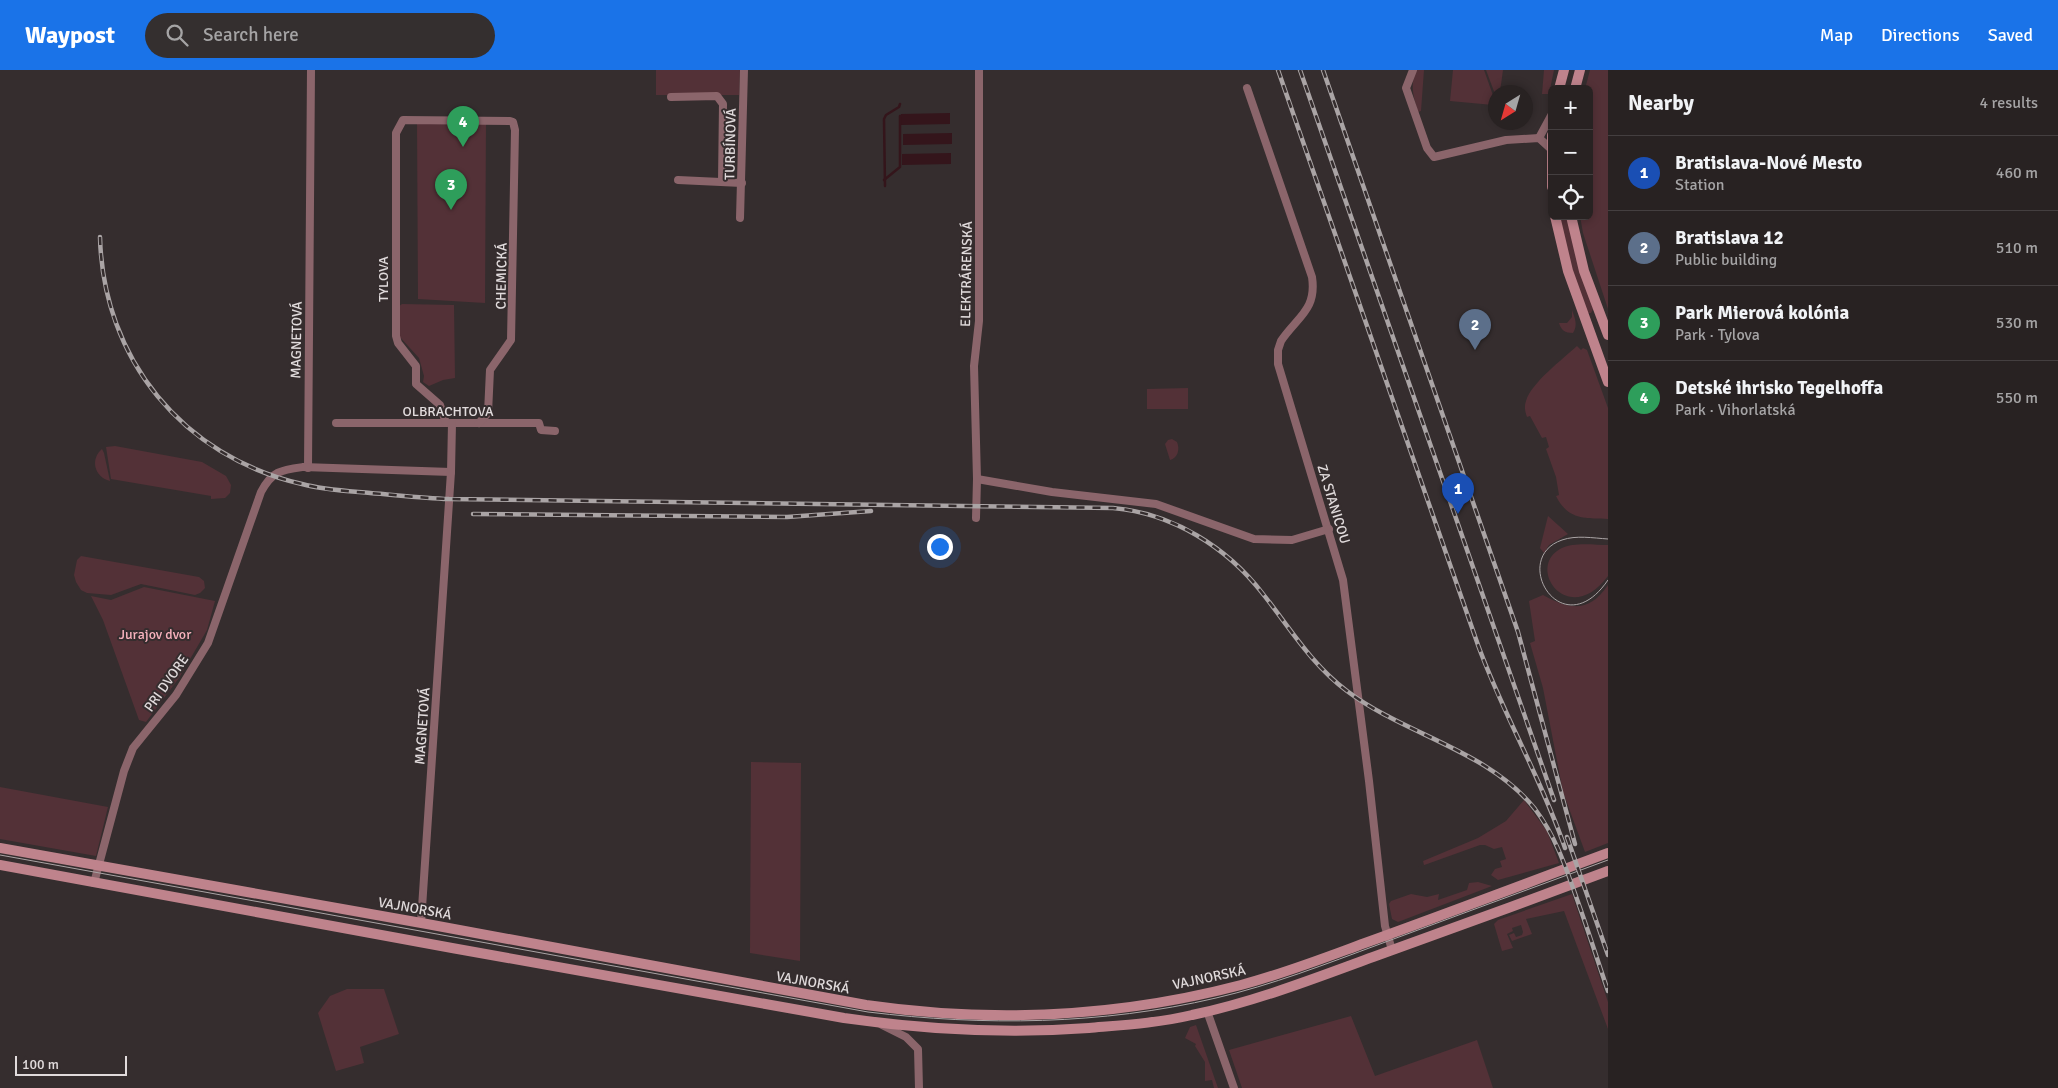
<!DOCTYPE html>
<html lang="en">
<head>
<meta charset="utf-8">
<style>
  body { margin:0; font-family:Signika,sans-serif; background:#342f2f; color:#f1f3f6 }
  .controls { position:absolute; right:15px; top:15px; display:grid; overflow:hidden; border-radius:8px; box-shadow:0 2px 8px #0003 }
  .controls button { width:45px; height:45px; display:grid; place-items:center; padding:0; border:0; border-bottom:1px solid #443f40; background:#282222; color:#f1f3f6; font:25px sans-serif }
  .compass { position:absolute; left:1488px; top:15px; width:45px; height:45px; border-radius:50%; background:#282222; box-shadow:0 2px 8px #0003; rotate:217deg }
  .scale { position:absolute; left:15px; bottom:12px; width:112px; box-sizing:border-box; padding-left:5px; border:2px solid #e1dbdc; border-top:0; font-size:14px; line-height:18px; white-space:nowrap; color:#e1dbdc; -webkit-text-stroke:4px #352d2e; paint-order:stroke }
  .you { position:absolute; left:939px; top:476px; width:18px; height:18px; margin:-12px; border:4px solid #fff; border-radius:50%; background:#1a73e8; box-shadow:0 0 0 8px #1a73e833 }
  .badge { display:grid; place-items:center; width:32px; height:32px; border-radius:50%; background:#1a73e8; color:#fff; font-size:16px; font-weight:700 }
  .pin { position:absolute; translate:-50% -41px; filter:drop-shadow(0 1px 2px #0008) }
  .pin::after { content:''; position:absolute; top:26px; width:18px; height:15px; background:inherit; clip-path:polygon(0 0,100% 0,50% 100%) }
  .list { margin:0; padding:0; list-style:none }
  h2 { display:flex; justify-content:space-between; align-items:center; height:65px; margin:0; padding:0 20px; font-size:21px }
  h2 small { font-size:16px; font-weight:400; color:#a5a4a5 }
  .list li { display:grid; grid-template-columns:32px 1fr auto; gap:15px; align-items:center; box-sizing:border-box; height:75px; padding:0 20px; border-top:1px solid #443f40 }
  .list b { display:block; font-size:19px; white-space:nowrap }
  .list p { margin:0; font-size:16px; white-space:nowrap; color:#a5a4a5 }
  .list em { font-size:16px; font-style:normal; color:#a5a4a5 }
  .icon { flex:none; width:28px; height:28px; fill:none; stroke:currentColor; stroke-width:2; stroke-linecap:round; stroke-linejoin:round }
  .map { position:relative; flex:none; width:1608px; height:1018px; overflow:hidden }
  header { display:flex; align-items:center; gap:30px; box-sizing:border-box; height:70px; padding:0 25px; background:#1a73e8; color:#fff }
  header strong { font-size:24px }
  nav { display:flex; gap:28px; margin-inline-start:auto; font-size:18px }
  .search { width:350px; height:45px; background:#342f2f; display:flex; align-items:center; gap:12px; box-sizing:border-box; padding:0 18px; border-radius:28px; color:#a5a4a5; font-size:19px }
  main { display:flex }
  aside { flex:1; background:#282222 }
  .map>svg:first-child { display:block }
  .green { fill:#533137 }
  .water { fill:#34151b }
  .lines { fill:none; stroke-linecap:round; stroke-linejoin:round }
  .stream { stroke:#34151b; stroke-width:2.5 }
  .street { stroke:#8b656b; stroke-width:8 }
  .secondary { stroke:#bf838c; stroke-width:10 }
  .tram { stroke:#aaa4a5; stroke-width:1 }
  .rail-casing { stroke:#aaa4a5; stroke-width:4.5 }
  .rail { stroke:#352d2e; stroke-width:2.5; stroke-dasharray:8; stroke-linecap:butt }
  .labels { text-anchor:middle; stroke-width:4; stroke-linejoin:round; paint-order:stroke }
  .street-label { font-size:14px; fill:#e1dbdc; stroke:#352d2e }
  .park-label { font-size:14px; fill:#f8b3be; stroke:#352d2e }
</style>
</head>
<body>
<header>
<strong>Waypost</strong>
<div class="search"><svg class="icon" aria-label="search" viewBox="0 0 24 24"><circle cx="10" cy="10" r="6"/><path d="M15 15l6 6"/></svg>Search here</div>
<nav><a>Map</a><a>Directions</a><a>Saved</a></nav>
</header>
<main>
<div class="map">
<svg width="1608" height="1018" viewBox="0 0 1608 1018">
  <rect width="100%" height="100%" fill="#352d2e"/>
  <g class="green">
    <path d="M656,0H740L739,25H656Z"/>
    <path d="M1417,0H1424L1421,41L1418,42C1414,27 1409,15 1417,0Z"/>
    <path d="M1453,0H1484L1495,31V40L1493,35L1450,31Z"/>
    <path d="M1486,0H1503L1500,22L1495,24Z"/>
    <path d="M1544,0H1554L1549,24H1542Z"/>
    <path d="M1590,0H1608V239L1583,163L1580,146H1589V19H1585Z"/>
    <path d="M417,50L486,51L485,233L418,229Z"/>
    <path d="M1559,146H1567L1593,239L1591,243H1588L1574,208Z"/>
    <path d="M402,234L454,235L455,308L443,310L429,316L423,312L424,306L419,288L399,266L398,237Z"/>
    <path d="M1572,240C1575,249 1578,255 1573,263C1565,263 1561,260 1559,253H1567L1572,247Z"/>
    <path d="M1577,276L1581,280L1583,278L1587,280L1608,338V449C1584,448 1568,450 1556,426L1559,425L1556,407L1546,379L1549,377L1546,367L1542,368L1530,346L1527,347C1525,342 1524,336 1526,331C1531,313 1563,289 1577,276Z"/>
    <path d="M1188,318V339H1147V319Z"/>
    <path d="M1172,369L1177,372C1180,379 1178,388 1170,390L1165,374L1168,370Z"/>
    <path d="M115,376L202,392L226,406L231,415L230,423L225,428L211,429V426L111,409L106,377Z"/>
    <path d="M102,379L104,383L110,411C94,407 90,389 102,379Z"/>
    <path d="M1548,446L1568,464L1549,475L1544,483L1540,478Z"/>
    <path d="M1608,475V506C1568,560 1524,496 1562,478C1574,472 1595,475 1608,475Z"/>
    <path d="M81,486L199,507L204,511L205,518L200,523L195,525L141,514L111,525L87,523L81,520L76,512L74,505L77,490Z"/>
    <path d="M1608,515V773L1585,782L1563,722L1543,618L1530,573L1535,571L1529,531L1543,525C1570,540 1589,543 1608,515Z"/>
    <path d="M144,517L215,531L207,560L179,608L146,652L139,650L103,550L91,526L111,530Z"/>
    <path d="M751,692L801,693L800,891L750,883Z"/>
    <path d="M0,717L108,737L96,786L0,769Z"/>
    <path d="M1524,730L1547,761L1559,793L1498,810L1491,805L1495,799L1502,797L1500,791L1506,789L1502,777L1494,779L1485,775H1480L1416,798L1424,795L1423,791L1478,768L1506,751Z"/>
    <path d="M1478,812L1492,816L1398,852L1392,849L1389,834L1391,831L1411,824L1427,827L1439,824L1438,830L1467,820L1469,813Z"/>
    <path d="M1572,824L1608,932V959L1564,841L1526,849L1532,864L1512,871L1509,865L1514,863L1516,867L1522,865L1523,862L1521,855L1512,858L1513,861L1507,864L1513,878L1502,881L1494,854L1498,850Z"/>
    <path d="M347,919H384L399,964L360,977L364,993L336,1001L318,943L330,926Z"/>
    <path d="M1351,946L1375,1006L1477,970L1493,1018H1242L1229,980Z"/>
    <path d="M1196,955L1218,1018H1214L1212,1010L1205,1011V992L1195,976L1196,974L1185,968L1190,957Z"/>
  </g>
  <g class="water">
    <path d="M950,43V54L901,55V44Z"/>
    <path d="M952,63V74L903,75V64Z"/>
    <path d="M951,83V94L902,95V84Z"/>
  </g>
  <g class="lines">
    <g class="stream">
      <path d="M884,110L900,97V46H901"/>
      <path d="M885,116L884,49L886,45L899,37L900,34"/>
    </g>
    <g class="street">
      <path d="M1413,0L1406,18L1427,78L1434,87L1506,70L1539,68L1551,79"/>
      <path d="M1247,18L1312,207C1317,240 1297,247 1281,271L1278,280V294L1343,510L1369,711L1385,856L1392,880"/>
      <path d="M671,27L717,26L723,34L722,111"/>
      <path d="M1539,68L1552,44"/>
      <path d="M678,110L742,113"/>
      <path d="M740,148L744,0"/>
      <path d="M336,353H539L541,360L555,361"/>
      <path d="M446,353L440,335L416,314V296L398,273L396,266V63L403,50L510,51L513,52L515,60L511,270L490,300L488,343L479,353"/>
      <path d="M308,398L311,0"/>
      <path d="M977,409L1052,422L1156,434L1254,469L1292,470L1329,459"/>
      <path d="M976,448L977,409L974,296L979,251V0"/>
      <path d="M94,813L124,701L133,678L176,625L208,573L261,422C272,401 281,400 303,397L451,402"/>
      <path d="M421,853L451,402L452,353"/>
      <path d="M1207,941L1234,1018"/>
      <path d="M882,955L906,967L918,979L919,1018"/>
    </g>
    <g class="secondary">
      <path d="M1559,19L1564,0"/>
      <path d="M1575,19L1580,0"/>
      <path d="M1552,65V117"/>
      <path d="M1555,146L1568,201L1608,312"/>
      <path d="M1571,146L1584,201L1608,265"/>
      <path d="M0,778L427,854L866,935C991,953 1119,947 1241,915C1283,904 1324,888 1365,873C1446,844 1527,813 1608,783"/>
      <path d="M0,795L452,878L844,948C927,960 1005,964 1089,958C1124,955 1158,953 1192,945C1254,932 1313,909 1373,887C1451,859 1530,830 1608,801"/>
    </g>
    <g class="tram">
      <path d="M1608,469C1593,468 1576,465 1562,470C1509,488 1562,578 1608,510"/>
      <path d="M0,785L868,942C984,956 1101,955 1216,928C1272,915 1326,894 1380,874C1456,846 1532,818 1608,790"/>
    </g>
    <g class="rail-casing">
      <g id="rail">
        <path d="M1278,0L1478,575C1503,644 1541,708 1565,778"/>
        <path d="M1300,0L1554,730"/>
        <path d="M1323,0L1518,562L1575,774"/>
        <path d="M100,167C103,289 183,387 302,414C324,420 347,421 370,423C396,425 422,428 449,429L1113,438C1172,443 1227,477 1263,524C1290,558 1311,594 1347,621C1405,665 1488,680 1535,739C1557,768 1567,801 1579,835C1589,863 1598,892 1608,921"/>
        <path d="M473,444L787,447L871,441"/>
        <path d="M1567,767L1608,885"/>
      </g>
    </g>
    <use href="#rail" class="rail"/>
  </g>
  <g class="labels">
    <g class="street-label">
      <text transform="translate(730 74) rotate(-89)" y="5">TURBÍNOVÁ</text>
      <text transform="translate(966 204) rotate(-89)" y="5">ELEKTRÁRENSKÁ</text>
      <text transform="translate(501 206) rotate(-89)" y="5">CHEMICKÁ</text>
      <text transform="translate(383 209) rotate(-90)" y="5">TYLOVA</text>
      <text transform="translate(296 270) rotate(-89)" y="5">MAGNETOVÁ</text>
      <text x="448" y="346">OLBRACHTOVA</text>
      <text transform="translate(1334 434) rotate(73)" y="5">ZA STANICOU</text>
      <text transform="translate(166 613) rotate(-55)" y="5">PRI DVORE</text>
      <text transform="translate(422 656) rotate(-86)" y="5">MAGNETOVÁ</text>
      <text transform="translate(415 838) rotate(10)" y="5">VAJNORSKÁ</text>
      <text transform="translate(1209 907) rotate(-12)" y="5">VAJNORSKÁ</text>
      <text transform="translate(813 912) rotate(10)" y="5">VAJNORSKÁ</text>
    </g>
    <g class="park-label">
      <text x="155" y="569">Jurajov dvor</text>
    </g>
  </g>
</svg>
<div class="controls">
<button>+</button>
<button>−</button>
<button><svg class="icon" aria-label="locate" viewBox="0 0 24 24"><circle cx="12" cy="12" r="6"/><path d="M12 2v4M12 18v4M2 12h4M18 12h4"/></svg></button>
</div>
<svg class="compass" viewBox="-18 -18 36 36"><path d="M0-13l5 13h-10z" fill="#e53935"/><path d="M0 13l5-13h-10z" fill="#a5a4a5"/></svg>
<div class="scale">100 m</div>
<div class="you"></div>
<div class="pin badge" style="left:1458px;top:444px;background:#1a4fb4">1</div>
<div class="pin badge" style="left:1475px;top:280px;background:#5c6f8a">2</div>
<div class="pin badge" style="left:451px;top:140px;background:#2e9e5b">3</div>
<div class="pin badge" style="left:463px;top:77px;background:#2e9e5b">4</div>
</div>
<aside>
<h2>Nearby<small>4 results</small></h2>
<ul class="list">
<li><span class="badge" style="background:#1a4fb4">1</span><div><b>Bratislava-Nové Mesto</b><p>Station</p></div><em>460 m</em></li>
<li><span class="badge" style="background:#5c6f8a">2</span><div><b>Bratislava 12</b><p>Public building</p></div><em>510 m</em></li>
<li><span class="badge" style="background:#2e9e5b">3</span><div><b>Park Mierová kolónia</b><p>Park · Tylova</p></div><em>530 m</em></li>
<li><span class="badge" style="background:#2e9e5b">4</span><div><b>Detské ihrisko Tegelhoffa</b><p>Park · Vihorlatská</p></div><em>550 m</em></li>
</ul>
</aside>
</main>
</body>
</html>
